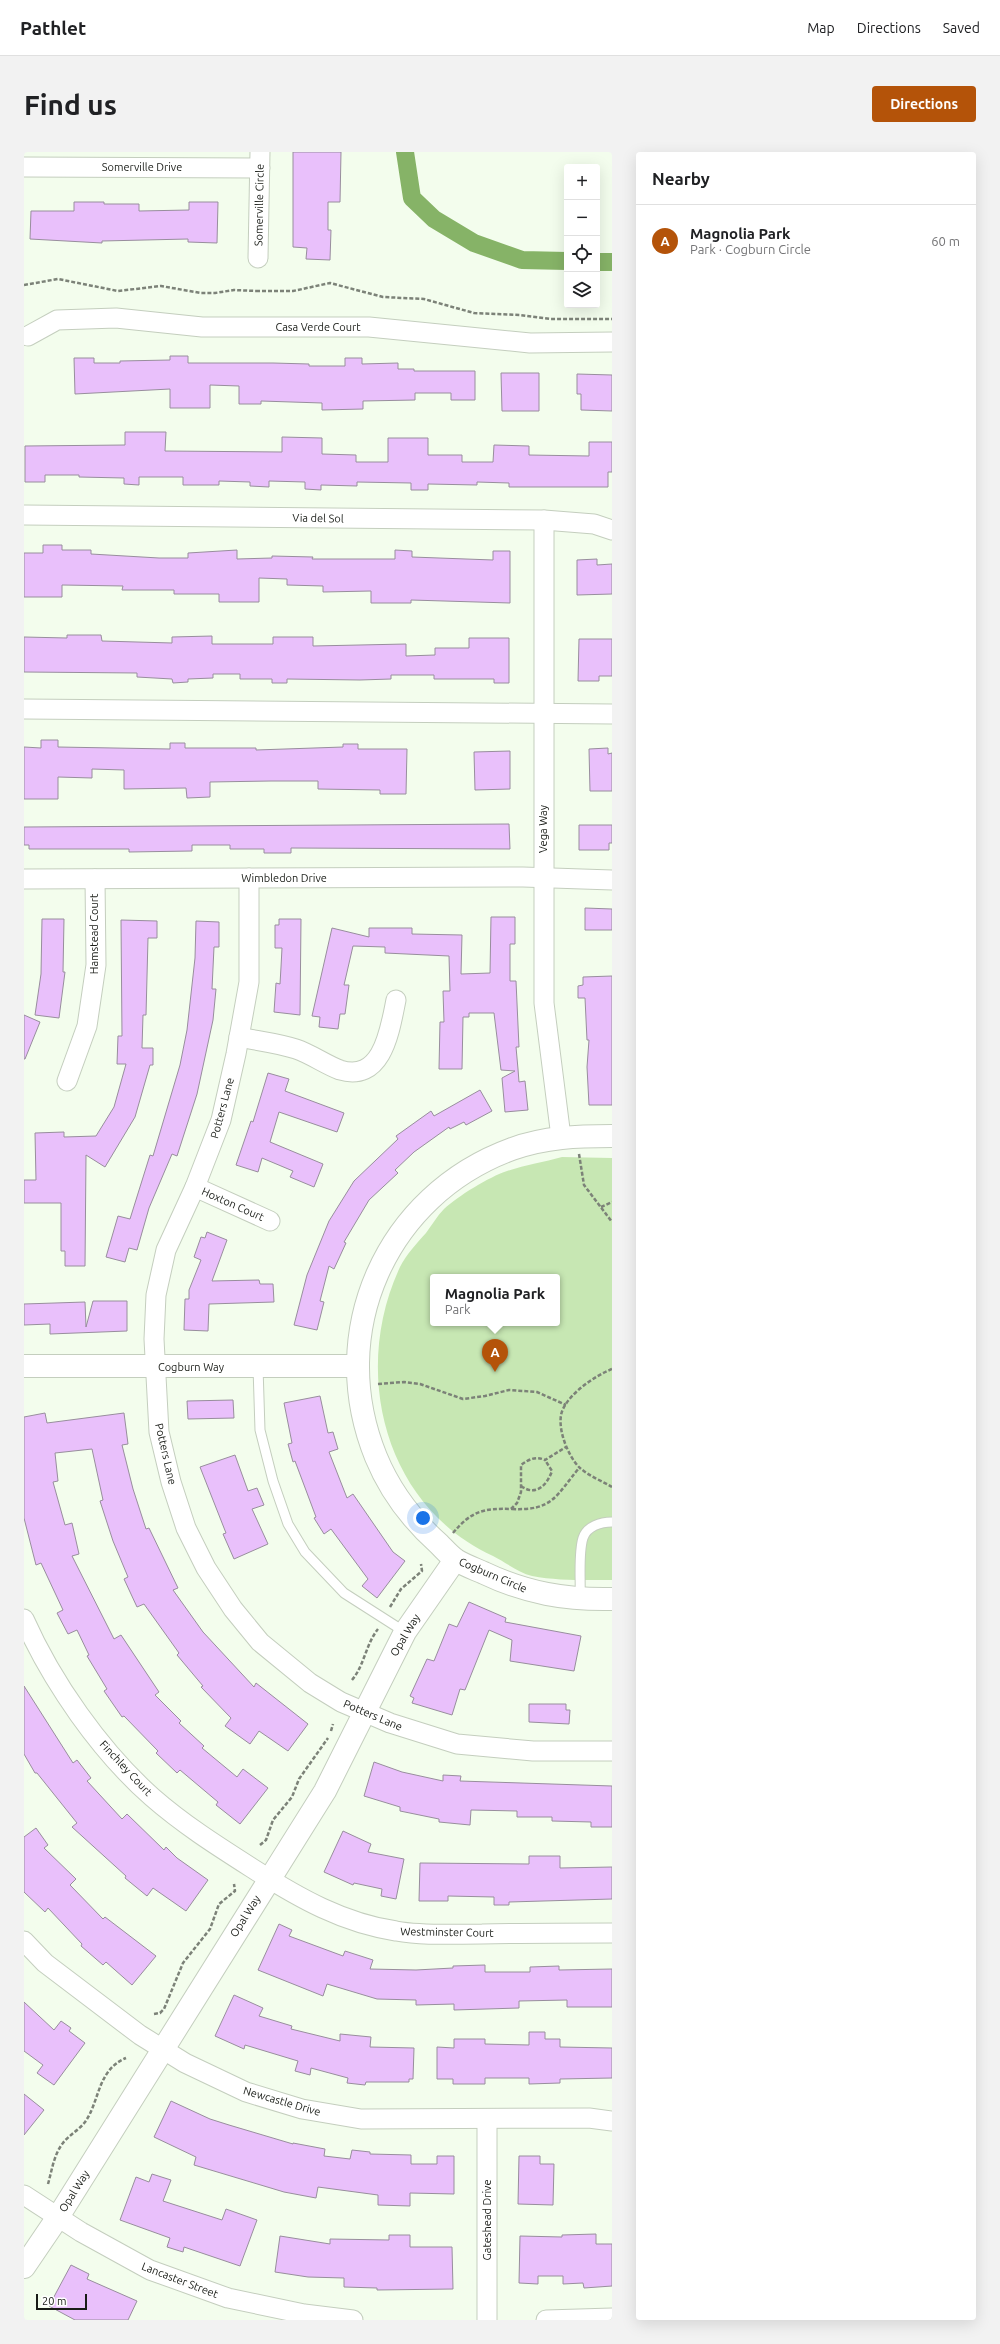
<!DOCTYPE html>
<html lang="en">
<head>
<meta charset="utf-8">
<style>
  body { margin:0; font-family:Ubuntu,sans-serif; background:#f2f2f2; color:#202124 }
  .controls { position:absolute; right:12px; top:12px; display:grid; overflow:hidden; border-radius:4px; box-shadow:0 4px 16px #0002 }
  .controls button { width:36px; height:36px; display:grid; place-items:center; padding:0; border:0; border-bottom:1px solid #e0e0e0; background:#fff; color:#202124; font:20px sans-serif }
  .scale { position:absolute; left:12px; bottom:10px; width:51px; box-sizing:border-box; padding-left:4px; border:2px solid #191c17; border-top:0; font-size:11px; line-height:14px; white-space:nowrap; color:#191c17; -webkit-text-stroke:3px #fff; paint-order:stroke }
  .you { position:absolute; left:399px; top:1366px; width:14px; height:14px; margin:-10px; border:3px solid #fff; border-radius:50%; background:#1a73e8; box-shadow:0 0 0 6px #1a73e833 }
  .badge { display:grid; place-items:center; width:26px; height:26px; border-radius:50%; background:#b45309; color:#fff; font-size:13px; font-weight:700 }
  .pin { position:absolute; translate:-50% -33px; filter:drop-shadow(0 1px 2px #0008) }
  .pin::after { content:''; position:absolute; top:21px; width:14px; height:12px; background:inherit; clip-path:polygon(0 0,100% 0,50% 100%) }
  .popup { position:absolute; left:406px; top:1122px; width:130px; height:52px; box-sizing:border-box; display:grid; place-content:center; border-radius:4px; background:#fff; filter:drop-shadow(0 1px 3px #0005); font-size:13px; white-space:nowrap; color:#757577 }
  .popup b { font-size:15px; color:#202124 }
  .popup::after { content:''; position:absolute; left:50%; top:100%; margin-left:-8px; border:8px solid transparent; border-top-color:#fff }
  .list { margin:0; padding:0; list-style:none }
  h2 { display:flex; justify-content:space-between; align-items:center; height:52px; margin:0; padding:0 16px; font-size:17px }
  h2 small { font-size:13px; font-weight:400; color:#757577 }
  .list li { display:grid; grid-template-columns:26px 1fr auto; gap:12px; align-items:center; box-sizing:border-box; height:72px; padding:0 16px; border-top:1px solid #e0e0e0 }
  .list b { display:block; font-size:15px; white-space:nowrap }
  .list p { margin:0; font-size:13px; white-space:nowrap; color:#757577 }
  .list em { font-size:13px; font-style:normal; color:#757577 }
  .icon { flex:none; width:22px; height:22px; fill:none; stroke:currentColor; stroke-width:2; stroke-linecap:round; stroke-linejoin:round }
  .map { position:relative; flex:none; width:588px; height:2168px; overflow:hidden; border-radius:4px }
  header { display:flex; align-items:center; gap:24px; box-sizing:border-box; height:56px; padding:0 20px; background:#fff; border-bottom:1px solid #e0e0e0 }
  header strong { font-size:19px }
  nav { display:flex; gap:22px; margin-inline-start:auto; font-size:14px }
  .intro { display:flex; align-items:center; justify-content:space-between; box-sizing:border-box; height:96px; padding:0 24px }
  h1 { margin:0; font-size:28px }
  .button { padding:10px 18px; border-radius:4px; background:#b45309; color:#fff; font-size:14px; font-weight:700 }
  main { display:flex; gap:24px; padding:0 24px }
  aside { flex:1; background:#fff; border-radius:4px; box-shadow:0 4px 16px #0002 }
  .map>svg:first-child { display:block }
  .green { fill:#c7e7b3; fill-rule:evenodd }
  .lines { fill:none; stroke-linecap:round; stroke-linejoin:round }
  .canal { stroke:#86b367; stroke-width:18 }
  .building { fill:#e9c0fb; stroke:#988e9d }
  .service-casing { stroke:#c4cebe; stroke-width:11 }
  .minor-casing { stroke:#c4cebe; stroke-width:21 }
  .tertiary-casing { stroke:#c4cebe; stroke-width:24 }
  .path { stroke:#7c8278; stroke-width:2.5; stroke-dasharray:4 2; stroke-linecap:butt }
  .service { stroke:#fff; stroke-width:9 }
  .minor { stroke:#fff; stroke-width:19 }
  .tertiary { stroke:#fff; stroke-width:22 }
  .labels { text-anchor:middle; stroke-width:3.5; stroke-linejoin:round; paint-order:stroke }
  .street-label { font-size:11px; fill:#191c17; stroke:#fff }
</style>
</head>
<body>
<header>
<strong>Pathlet</strong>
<nav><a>Map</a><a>Directions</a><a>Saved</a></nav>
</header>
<div class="intro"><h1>Find us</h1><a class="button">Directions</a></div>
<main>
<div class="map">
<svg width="588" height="2168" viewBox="0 0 588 2168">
  <rect width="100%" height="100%" fill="#f3fded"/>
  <path class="green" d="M538,1005L588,1006V1428C562,1428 534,1429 508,1424C495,1421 481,1410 469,1404C360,1354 327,1220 376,1115C382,1103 393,1091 402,1081C408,1073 413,1064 420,1057C434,1044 465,1025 483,1019C501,1013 520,1010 538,1005ZM409,1125H533V1171H409Z"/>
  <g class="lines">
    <g class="canal">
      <path d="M381,0L388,46L410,67L450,91L498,108L543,109"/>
      <path d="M573,110H588"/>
    </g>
  </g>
  <g class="building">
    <path d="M269,0H317L316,50H304V78H307L306,108L282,107L283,96L269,95Z"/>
    <path d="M50,50H80V52H115V59L165,58V50H194L193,91L164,90V87L78,89V91L6,87L7,59H50Z"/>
    <path d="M146,204H164V211H249L285,212V214H321V206H338V212L374,211V217H390V219H451V248H427V241H391V248L339,249V257L298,258V251L237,249V252H215V234L186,233V256H146V237L51,242L50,206H70V211H96V209L146,208Z"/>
    <path d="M477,221H515V259H478Z"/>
    <path d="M553,222L588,223V259L557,258V242H553Z"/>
    <path d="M101,280H142L141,299L258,300V285L298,286V302L332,303V310H364V286H404V303H438V310H469L470,293L505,294V303L565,304V290H588V320H584V335H485V331L453,330V333L404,332V338H387V331L333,330V334L297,333V338L281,337V330L245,329V335L226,334V330L195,329V333H159V325H115V333L100,332V326L55,325V323H21V330H1V294L101,293Z"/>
    <path d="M19,393H38V398H67V402L135,406H164V401L213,398V407L248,406V404L289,405L288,407H371V398L388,399V405L469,408V399H486V451L387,448V451H347V439L299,440V434L263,433V427L235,426V450H195V442H150V438H98L99,434L38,433V445H0V401H19Z"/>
    <path d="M573,407V413L588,412V442L553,443V408Z"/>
    <path d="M43,483H77L78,489L148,491V485L188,484V492H249V485H289V494L382,492V504L411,503V496H445V486H485V531H470V527H410V523H367V527L336,528L263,527V531H248V527H216V522H189V526L164,527V530L149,531L148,527L113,525V521L0,520V485L43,486Z"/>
    <path d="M555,487H588V524H575V529H554Z"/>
    <path d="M17,588H34V595L146,597V591H161V596H232V598L319,595V592H334V597H383L382,642H356V638L294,637V629H247L186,630V645L163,646L162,636L100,637V618L68,617V626L34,625V647H0V595L17,596Z"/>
    <path d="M584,596V602L588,601V639H566L565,597Z"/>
    <path d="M486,599V637L451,638L450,600Z"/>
    <path d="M485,672L486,697L267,696V701H240V697H206V693H168V699L105,700V697H5V693H0V675Z"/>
    <path d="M555,673H588V691H585V698H555Z"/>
    <path d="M561,756L588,757V778H561Z"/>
    <path d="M467,765H491V792H486V829H492L495,895H492L494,917L495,930L501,929L504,958L481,960L478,926L491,919L477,918L470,861H445V865H439L438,917H415L416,870H420L419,839H426L425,804L361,801V795L329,794L320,833H325L321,862H316L314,877L295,875L296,865L288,864L308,776L345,785V776H388V782L438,783L437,822L466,821Z"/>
    <path d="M18,767H40L39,820H41L35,866L11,863L17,822Z"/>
    <path d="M255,767H277L276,863L250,860L252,831L256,832L257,815L258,796H251V773H255Z"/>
    <path d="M97,768L133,769V786H124L122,863H119L118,896H129V913H126L111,965L81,1015L62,1003L61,1114H41V1099H37V1051H0V1028H12L11,981L40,980V985L72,984L90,955L102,912H93L94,884H98Z"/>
    <path d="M172,769L195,770V795H190L188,837H192L189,868L173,942L153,1004L148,1002L125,1056L113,1098L105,1096L101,1110L82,1105L94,1064L106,1067L126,1003L129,1004L156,913L163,878L171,806Z"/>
    <path d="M588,824V953H565L563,915L565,888H563L561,846H554V834L559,833V825Z"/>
    <path d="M0,863L16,870L1,907H0Z"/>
    <path d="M244,921L265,927L261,939L320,961L313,980L255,960L246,990L299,1012L290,1035L266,1025L269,1019L238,1006L234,1020L212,1013L227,969L229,970Z"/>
    <path d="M456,938L468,959L442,973L440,970L426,977L425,975L390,1000L371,1018L374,1021L345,1048L320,1090L322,1091L310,1117L305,1114L296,1149L300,1150L293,1178L270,1173L283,1123L305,1069L330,1029L374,987L372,984L407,959L410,964Z"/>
    <path d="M183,1080L203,1088L188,1129L235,1128L236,1132H249L250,1150L185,1152L184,1179L160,1178L161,1147H165V1138L177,1108L170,1105L177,1085L181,1086Z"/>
    <path d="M69,1149H103V1179L26,1182V1172L0,1173V1152L61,1150L62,1175Z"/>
    <path d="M296,1244L304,1281L309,1280L314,1297L305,1300L323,1346L329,1342L369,1400L381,1409L353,1446L338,1434L344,1427L307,1377L300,1382L290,1366L292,1365L271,1309L269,1310L264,1292L268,1291L260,1251Z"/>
    <path d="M209,1248L210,1266L164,1267L163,1249Z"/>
    <path d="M21,1261L23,1271L100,1261L104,1292L98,1293L109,1337L122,1377L125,1376L154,1436L149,1438L179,1480L230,1535L232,1531L284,1572L264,1599L235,1579L226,1592L201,1574L207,1566L177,1535L179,1534L153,1503L155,1501L120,1452L113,1455L100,1427L104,1425L89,1389L76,1349L79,1348L68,1297L31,1301L34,1329L29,1330L41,1373L48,1371L55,1402L48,1404L90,1487L97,1483L135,1540L131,1543L157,1569L155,1571L180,1594L178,1596L213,1625L219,1617L244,1636L216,1672L192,1653L194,1650L156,1618L153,1621L132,1601L134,1599L100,1564L98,1565L80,1539L83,1537L63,1504L65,1503L53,1478L44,1482L33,1461L39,1458L17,1411L12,1413L0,1366V1265Z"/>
    <path d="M211,1303L224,1339L233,1336L240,1353L228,1357L244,1392L210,1407L199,1382L202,1381L176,1315Z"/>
    <path d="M445,1450L482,1466L481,1470L557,1484L550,1519L486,1509L488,1488L465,1478L441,1538L436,1537L428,1563L388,1551L390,1546L386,1544L403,1507L410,1509L425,1472L433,1475Z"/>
    <path d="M0,1534L49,1611L53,1608L67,1626L63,1629L98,1667L103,1662L140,1698L142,1695L153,1706L184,1728L162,1759L129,1736L123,1744L101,1726L102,1724L48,1675L53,1671L13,1621H11L0,1602Z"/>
    <path d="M505,1552H542V1558H546L545,1572L505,1570Z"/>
    <path d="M350,1610L378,1620L419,1629V1623L437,1624L436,1629L588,1634V1675H567V1670L528,1669V1665H493V1659L447,1658L446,1673L415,1670V1667L376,1659V1655L340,1644Z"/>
    <path d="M12,1676L24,1693L20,1696L52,1727L46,1733L79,1767L81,1765L132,1804L108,1833L82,1810L79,1813L57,1794L58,1792L24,1756L21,1760L0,1740V1685Z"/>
    <path d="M319,1679L347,1692L344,1700L380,1707L372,1747L357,1744L358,1737L330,1731L329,1733L300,1720Z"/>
    <path d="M505,1704H536V1716L588,1715V1747L485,1750V1753H470V1745L424,1744V1749H395L396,1711L505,1712Z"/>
    <path d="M255,1772L268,1778L265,1784L319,1804L321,1799L349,1808L346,1817L392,1818L429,1816V1814L461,1813V1820H506V1815L535,1814V1818L588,1817V1855H543V1848L495,1849V1856L430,1858V1852L392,1853V1848L353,1847L303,1832L299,1844L234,1818Z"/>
    <path d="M210,1843L239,1856L235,1864L268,1874L267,1877L316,1889V1882L347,1885L346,1895L390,1896L389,1927H385V1930H342L341,1933L323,1931L324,1926L287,1916L286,1923L271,1919L274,1909L221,1893L220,1897L191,1884Z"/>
    <path d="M0,1850L30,1878L37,1869L47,1876L45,1879L61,1891L30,1933L13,1921L19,1913L0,1899Z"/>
    <path d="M505,1880H521V1887H536V1895L588,1896V1926L536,1927V1931L505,1932V1926H461V1932H429V1927H413V1895L430,1896V1887H461V1892L505,1893Z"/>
    <path d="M0,1942L20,1958L0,1983Z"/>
    <path d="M147,1949L186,1967L205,1973L269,1992V1991L301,1997L300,2004L326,2007L328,1998L346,2000V2002L387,2003V2012H413V2004H430V2042L386,2041V2054L354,2053V2043L294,2035L292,2046L260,2040L170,2013L172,2005L130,1985Z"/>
    <path d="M495,2004H516V2012H530L529,2053L494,2052Z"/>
    <path d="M128,2022L147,2028L139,2049L198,2068L202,2057L233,2068L216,2114L160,2095L159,2100L143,2095L146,2086L96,2068L112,2025L125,2030Z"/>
    <path d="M572,2082V2092H588V2134L560,2136L559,2131L539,2132V2124H514V2132L495,2131L496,2084L538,2085V2083Z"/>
    <path d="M365,2083H386V2095H428L429,2137L353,2138V2136L320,2135V2126L284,2125L251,2120L256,2084L306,2092V2087L365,2088Z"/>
    <path d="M47,2113L65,2122L63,2127L113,2149L104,2168H51L25,2154Z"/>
  </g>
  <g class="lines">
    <g class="service-casing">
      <g id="service">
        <path d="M234,1215L236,1278L249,1329L264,1372L281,1400L320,1441L381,1480"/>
        <path d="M556,1446C557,1429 554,1402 559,1386C563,1374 577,1370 588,1370"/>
      </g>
    </g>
    <g class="minor-casing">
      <g id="minor">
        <path d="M0,15L236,16"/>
        <path d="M234,106L236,0"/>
        <path d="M4,184L33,168L92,166L178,175H345L506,191L588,190"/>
        <path d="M0,363L520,368L570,372L588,378"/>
        <path d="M520,368V851L537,985"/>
        <path d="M0,557L588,562"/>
        <path d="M225,726V830L212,902L197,968L171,1035L142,1098L132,1143L130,1187L135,1280L147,1330L162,1376L182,1416L209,1457L236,1490L286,1531L317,1550L366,1571L433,1592L509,1599H588"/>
        <path d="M0,727L499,725L588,728"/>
        <path d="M215,885C234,889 254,891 272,897C287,902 302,913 316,918C359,931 366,877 372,848"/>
        <path d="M43,929L63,874L72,813L71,727"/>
        <path d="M171,1035L246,1069"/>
        <path d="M0,1467C28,1530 76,1599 128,1645C160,1673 195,1695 231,1718C275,1746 319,1771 372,1779C400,1784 429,1782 458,1782C501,1781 545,1781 588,1781"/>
        <path d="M0,1789L21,1811L116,1883L161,1911L222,1940L278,1957L337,1967L565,1966L588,1969"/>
        <path d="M0,2043L57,2080L126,2118L204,2146L280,2162L329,2168"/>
        <path d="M463,2168V1968"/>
        <path d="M522,2168L588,2166"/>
      </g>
    </g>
    <g class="tertiary-casing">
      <g id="tertiary">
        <path d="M588,984C554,984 521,985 488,997C362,1043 301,1180 352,1305C366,1339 388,1368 415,1392C420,1397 426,1404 432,1408C440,1413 451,1417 460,1421C502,1441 542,1448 588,1447"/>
        <path d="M0,1214H333"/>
        <path d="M0,2115L34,2065L301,1639L381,1480L431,1408"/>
      </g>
    </g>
    <g class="path">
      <path d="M0,133L34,127L94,139L137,134L177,141H191L210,138L232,139"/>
      <path d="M232,139H269L306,131L359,145L400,147L450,161L496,163L527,167H588"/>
      <path d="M555,1002L560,1033L588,1070"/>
      <path d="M577,1055L588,1050"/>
      <path d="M588,1217C571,1224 547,1240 539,1257C531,1273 544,1305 556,1316C565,1324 578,1329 588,1335"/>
      <path d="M354,1232L380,1230L396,1232L439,1247L461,1244L485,1238L513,1240L542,1253"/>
      <path d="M497,1334C512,1345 523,1333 528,1319L521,1308"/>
      <path d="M488,1357C530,1359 532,1343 556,1315"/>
      <path d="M429,1381C447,1359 460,1356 487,1357L493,1351L497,1340V1313C505,1307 512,1304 521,1308L542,1295"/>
      <path d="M366,1455L377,1437L398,1419L397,1412"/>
      <path d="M328,1528C340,1514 342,1492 354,1477"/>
      <path d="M307,1579L309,1572"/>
      <path d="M236,1693L242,1688L249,1668L268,1645L275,1627L304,1586"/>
      <path d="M130,1862L136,1861L140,1857L159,1811L186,1777L195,1752L211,1739L210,1732"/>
      <path d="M24,2032C28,2018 30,2002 39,1991C45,1983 55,1978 61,1970C76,1949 73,1918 102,1906"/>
    </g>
    <use href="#service" class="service"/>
    <use href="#minor" class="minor"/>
    <use href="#tertiary" class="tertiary"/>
  </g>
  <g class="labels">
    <g class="street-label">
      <text x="118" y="19">Somerville Drive</text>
      <text transform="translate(235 53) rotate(-89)" y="4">Somerville Circle</text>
      <text x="294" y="179">Casa Verde Court</text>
      <text transform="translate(294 366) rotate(1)" y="4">Via del Sol</text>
      <text transform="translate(519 677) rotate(-90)" y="4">Vega Way</text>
      <text x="260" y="730">Wimbledon Drive</text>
      <text transform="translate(70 782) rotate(-90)" y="4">Hamstead Court</text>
      <text transform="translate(198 956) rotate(-75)" y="4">Potters Lane</text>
      <text transform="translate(209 1052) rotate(24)" y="4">Hoxton Court</text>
      <text x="167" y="1219">Cogburn Way</text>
      <text transform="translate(142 1302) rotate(77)" y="4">Potters Lane</text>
      <text transform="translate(469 1423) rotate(23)" y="4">Cogburn Circle</text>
      <text transform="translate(381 1483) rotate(-59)" y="4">Opal Way</text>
      <text transform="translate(349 1563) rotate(23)" y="4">Potters Lane</text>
      <text transform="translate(102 1616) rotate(47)" y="4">Finchley Court</text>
      <text transform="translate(221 1764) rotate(-58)" y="4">Opal Way</text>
      <text transform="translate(423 1780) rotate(1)" y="4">Westminster Court</text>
      <text transform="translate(258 1949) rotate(16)" y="4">Newcastle Drive</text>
      <text transform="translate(50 2039) rotate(-58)" y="4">Opal Way</text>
      <text transform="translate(463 2068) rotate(-90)" y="4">Gateshead Drive</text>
      <text transform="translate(156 2128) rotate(21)" y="4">Lancaster Street</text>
    </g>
  </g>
</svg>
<div class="controls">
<button>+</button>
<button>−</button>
<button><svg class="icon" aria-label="locate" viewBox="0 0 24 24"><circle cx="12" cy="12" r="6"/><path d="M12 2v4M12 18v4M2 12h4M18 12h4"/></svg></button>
<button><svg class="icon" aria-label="layers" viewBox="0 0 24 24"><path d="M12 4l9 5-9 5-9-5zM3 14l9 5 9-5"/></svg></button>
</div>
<div class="scale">20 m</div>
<div class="you"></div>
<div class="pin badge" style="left:471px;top:1220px">A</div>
<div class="popup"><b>Magnolia Park</b>Park</div>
</div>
<aside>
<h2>Nearby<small></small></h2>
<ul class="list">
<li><span class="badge">A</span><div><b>Magnolia Park</b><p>Park · Cogburn Circle</p></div><em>60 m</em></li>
</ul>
</aside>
</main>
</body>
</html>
